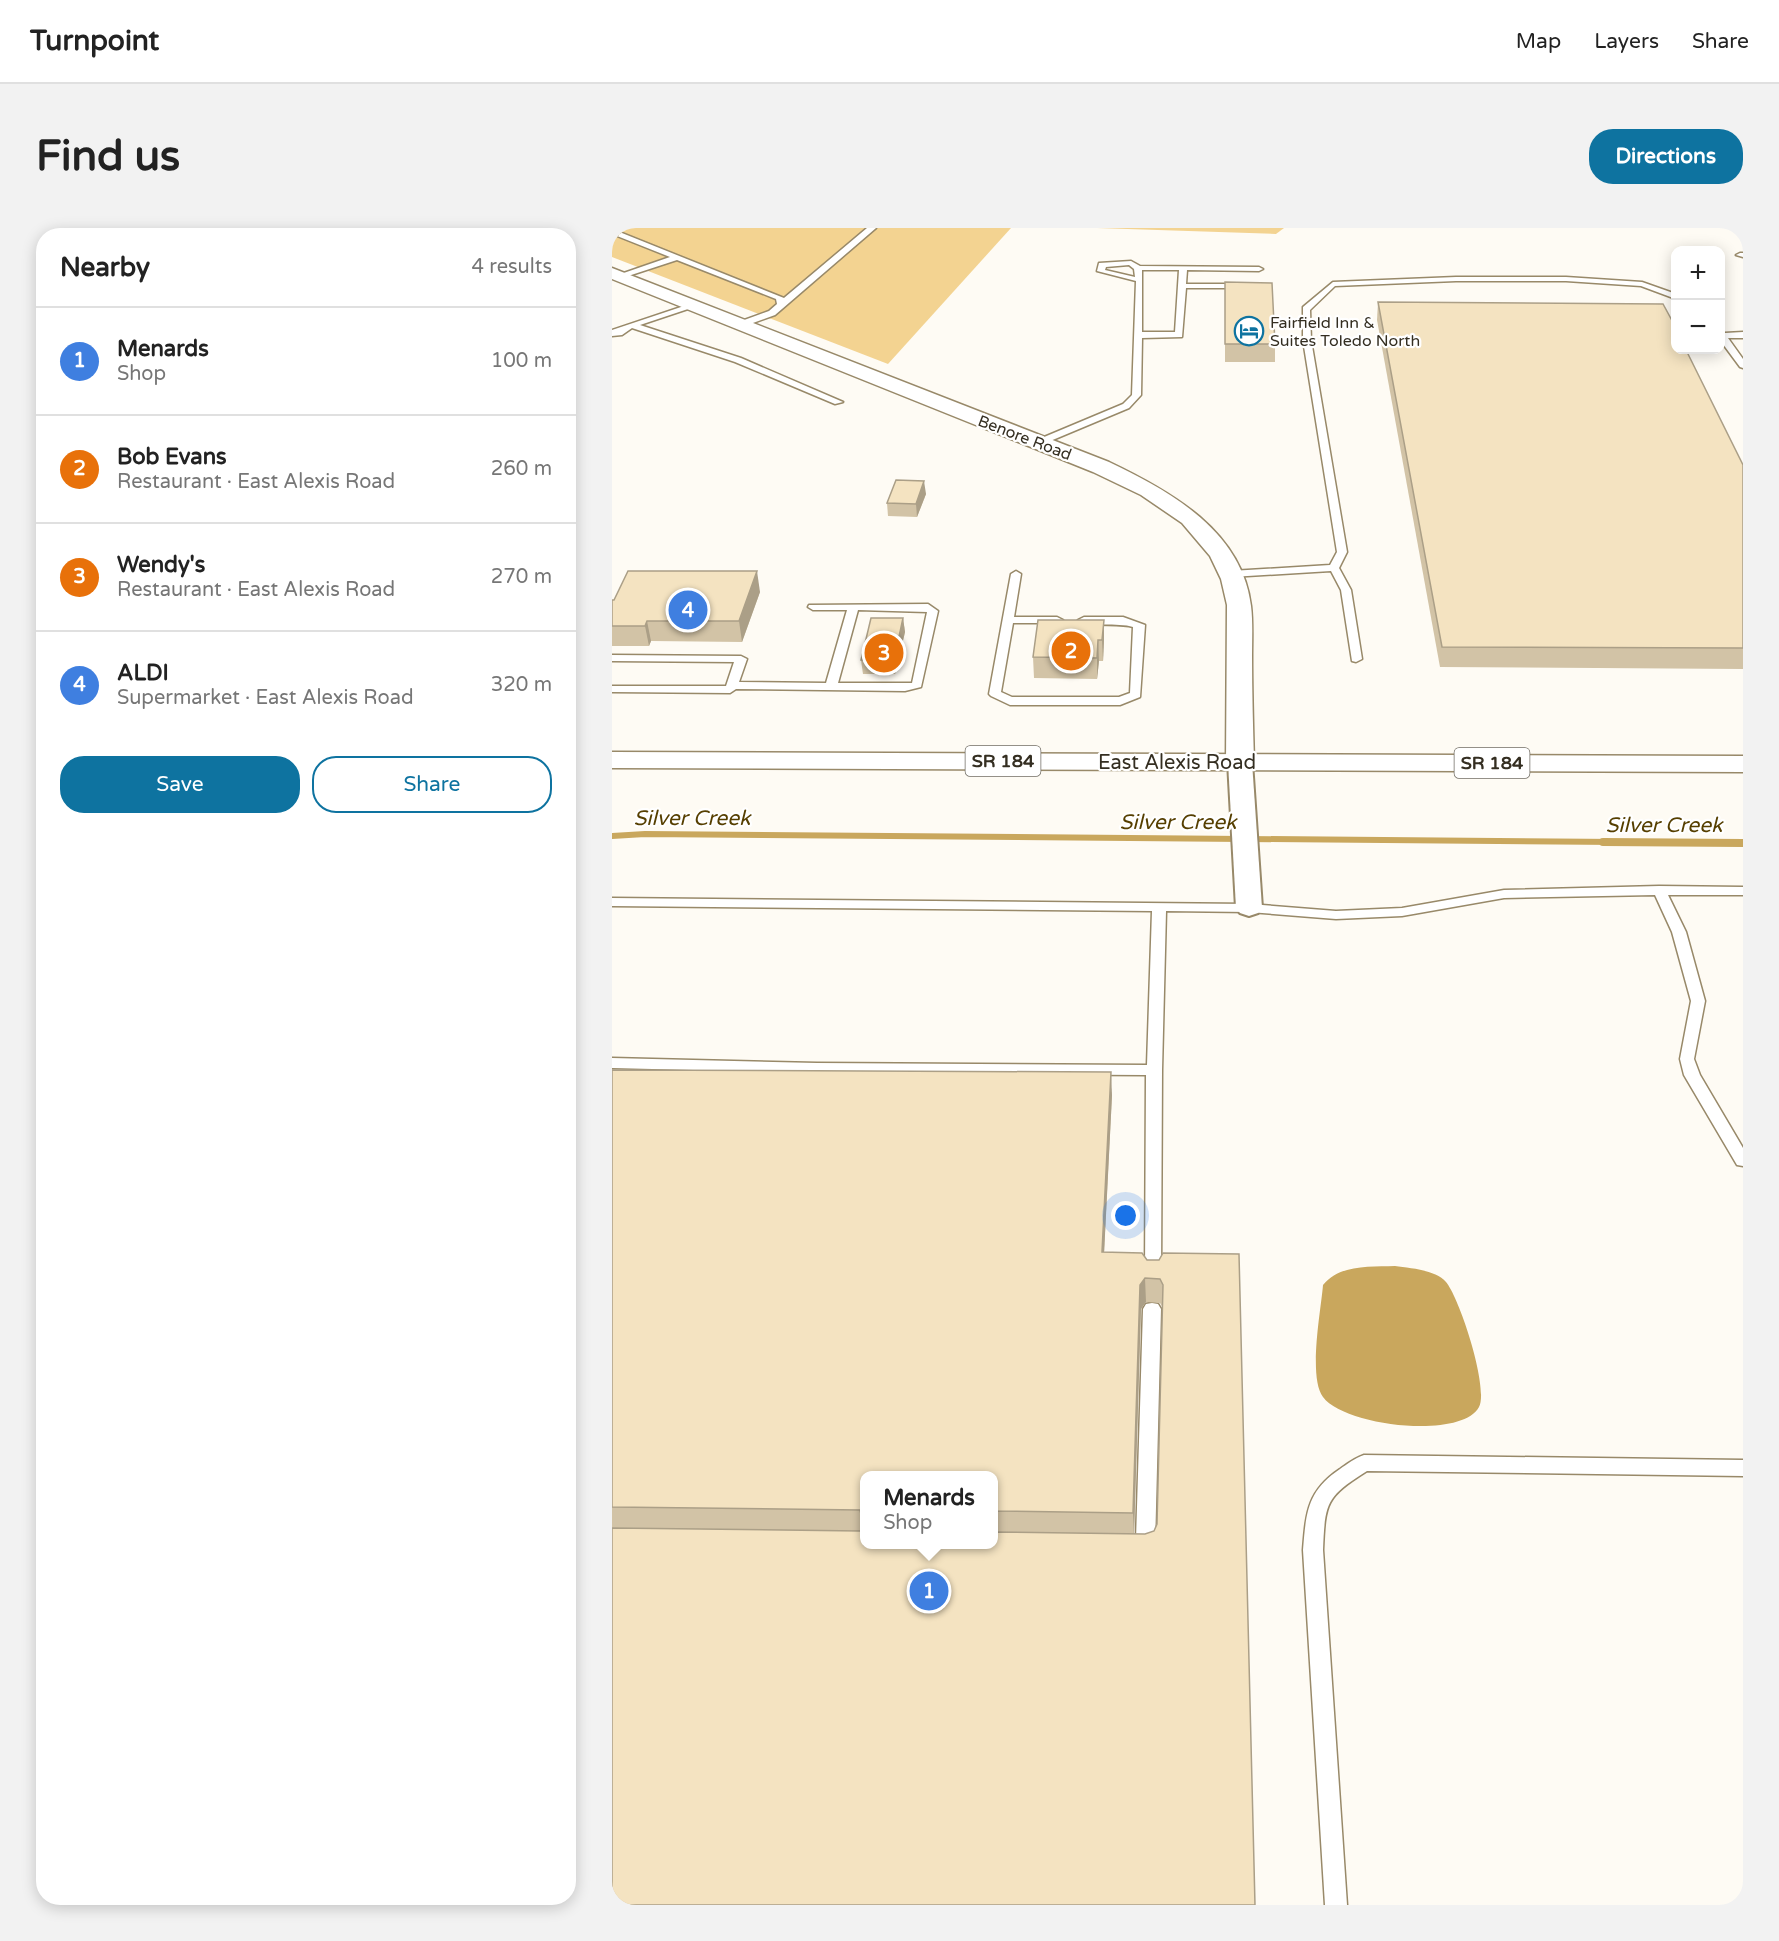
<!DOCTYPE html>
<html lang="en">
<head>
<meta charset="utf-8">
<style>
  body { margin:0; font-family:"Varela Round",sans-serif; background:#f2f2f2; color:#222 }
  .controls { position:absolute; right:18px; top:18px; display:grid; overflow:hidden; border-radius:12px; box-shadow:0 3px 15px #0003 }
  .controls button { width:54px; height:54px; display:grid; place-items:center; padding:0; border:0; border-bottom:2px solid #e0e0e0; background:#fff; color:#222; font:30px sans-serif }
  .you { position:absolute; left:514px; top:988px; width:21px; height:21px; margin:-15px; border:4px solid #fff; border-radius:50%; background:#1a73e8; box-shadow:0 0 0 9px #1a73e833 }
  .badge { display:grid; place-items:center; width:39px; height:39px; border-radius:50%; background:#0e73a0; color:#fff; font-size:20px; font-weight:700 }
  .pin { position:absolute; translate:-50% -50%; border:3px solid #fff; box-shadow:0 2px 6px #0006 }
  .popup { position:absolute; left:248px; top:1243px; width:138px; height:78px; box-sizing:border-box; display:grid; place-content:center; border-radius:12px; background:#fff; filter:drop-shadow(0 2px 4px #0005); font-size:20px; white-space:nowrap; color:#767676 }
  .popup b { font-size:22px; color:#222 }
  .popup::after { content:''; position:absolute; left:50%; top:100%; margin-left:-12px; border:12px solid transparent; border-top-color:#fff }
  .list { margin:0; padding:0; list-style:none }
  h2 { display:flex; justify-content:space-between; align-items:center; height:78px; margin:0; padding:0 24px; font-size:26px }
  h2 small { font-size:20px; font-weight:400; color:#767676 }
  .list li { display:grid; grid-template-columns:39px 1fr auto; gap:18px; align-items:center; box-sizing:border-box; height:108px; padding:0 24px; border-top:2px solid #e0e0e0 }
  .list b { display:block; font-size:22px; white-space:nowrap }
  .list p { margin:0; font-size:20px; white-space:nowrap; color:#767676 }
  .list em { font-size:20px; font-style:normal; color:#767676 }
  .actions { display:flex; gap:12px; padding:18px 24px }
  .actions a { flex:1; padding:14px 0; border:2px solid #0e73a0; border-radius:24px; text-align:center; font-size:21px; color:#0e73a0 }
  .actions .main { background:#0e73a0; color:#fff }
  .map { position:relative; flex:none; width:1131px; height:1677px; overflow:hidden; border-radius:24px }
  header { display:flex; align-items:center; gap:36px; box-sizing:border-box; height:84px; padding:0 30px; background:#fff; border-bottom:2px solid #e0e0e0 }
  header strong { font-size:28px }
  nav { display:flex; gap:33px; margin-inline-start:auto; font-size:21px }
  .intro { display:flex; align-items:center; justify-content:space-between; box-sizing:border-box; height:144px; padding:0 36px }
  h1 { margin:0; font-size:42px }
  .button { padding:15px 27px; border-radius:24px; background:#0e73a0; color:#fff; font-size:21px; font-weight:700 }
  main { display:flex; gap:36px; padding:0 36px }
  aside { flex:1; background:#fff; border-radius:24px; box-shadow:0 3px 15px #0003 }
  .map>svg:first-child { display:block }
  .green { fill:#f3d391 }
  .water { fill:#c9a75d }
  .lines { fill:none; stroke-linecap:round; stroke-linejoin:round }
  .stream-far1 { stroke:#c9a75d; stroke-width:6 }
  .stream { stroke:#c9a75d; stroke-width:8 }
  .service-casing { stroke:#988969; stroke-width:3 }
  .minor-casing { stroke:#988969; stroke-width:4 }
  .secondary-casing { stroke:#988969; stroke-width:3 }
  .primary-casing { stroke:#988969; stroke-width:3 }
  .service { fill:#fff; fill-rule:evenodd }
  .minor { fill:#fff; fill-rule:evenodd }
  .secondary { fill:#fff; fill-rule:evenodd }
  .primary { fill:#fff; fill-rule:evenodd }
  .wall { fill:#d2c3a6; fill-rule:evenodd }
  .shaded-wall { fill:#ab9f87 }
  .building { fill:#f4e3c1; stroke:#ab9f87; stroke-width:1.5 }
  .labels { text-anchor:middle; stroke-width:4.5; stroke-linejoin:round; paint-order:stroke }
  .far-poi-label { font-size:16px; fill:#342e21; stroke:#fff; text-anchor:start }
  .far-street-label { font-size:16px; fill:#342e21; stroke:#fff }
  .shield { fill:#fff; stroke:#716d64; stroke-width:1.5 }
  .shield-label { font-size:18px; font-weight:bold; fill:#342e21 }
  .street-label { font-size:20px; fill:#342e21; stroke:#fff }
  .water-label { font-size:21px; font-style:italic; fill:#563f00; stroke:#fff }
</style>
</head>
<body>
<header>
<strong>Turnpoint</strong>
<nav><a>Map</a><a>Layers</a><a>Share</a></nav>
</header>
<div class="intro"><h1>Find us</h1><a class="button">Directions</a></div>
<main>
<aside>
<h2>Nearby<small>4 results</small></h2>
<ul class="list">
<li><span class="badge" style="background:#3f7fe0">1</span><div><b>Menards</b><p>Shop</p></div><em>100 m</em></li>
<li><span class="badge" style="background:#e8710a">2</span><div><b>Bob Evans</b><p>Restaurant · East Alexis Road</p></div><em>260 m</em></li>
<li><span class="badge" style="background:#e8710a">3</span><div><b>Wendy's</b><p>Restaurant · East Alexis Road</p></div><em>270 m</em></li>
<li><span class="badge" style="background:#3f7fe0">4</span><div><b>ALDI</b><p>Supermarket · East Alexis Road</p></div><em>320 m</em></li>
</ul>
<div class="actions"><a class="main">Save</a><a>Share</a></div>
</aside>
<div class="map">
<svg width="1131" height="1677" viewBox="0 0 1131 1677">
  <rect width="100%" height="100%" fill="#fefbf4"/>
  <g class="green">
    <path d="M0,0H399L276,136L0,29Z"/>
    <path d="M485,0H672L664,6Z"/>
  </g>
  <path class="water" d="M783,1038C798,1040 824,1042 834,1054C848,1071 877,1160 867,1179C849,1212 732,1198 711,1169C696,1149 709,1082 711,1057C728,1036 758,1039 783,1038Z"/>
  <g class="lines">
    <path class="stream-far1" d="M0,608L33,606L1131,615"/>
    <path class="stream" d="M991,614L1131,615"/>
    <g class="service-casing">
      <g id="service">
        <path d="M255,0H264L163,87L127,100L124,99V95L157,83L165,76L164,71L65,32L10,50L3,48L58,29L0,6V1L172,70Z"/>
        <path d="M1128,25H1131V29L1124,27Z"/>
        <path d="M519,33L528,38L647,39L651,41L647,43L575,42L574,56H631L635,58L631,60H574L570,109L530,110L529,167L517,180L431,216H425V212L511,176L520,167L524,53L485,43L487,35ZM517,37L522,41L523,49L493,42L494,39ZM530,42H567L563,104H530Z"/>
        <path d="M844,49H954L1030,54L1064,66V71L1029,58L954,53H844L723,58L698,82L699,112L735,324L727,340L739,362L750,431L744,434L740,433L729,362L719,343L619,349L614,346L619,343L718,337L725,324L691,112V79L721,54Z"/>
        <path d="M78,76L85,78L28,97L129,130L231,174L223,176L123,134L20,100L10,107L0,108V102Z"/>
        <path d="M1108,103L1113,105L1131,104V110H1116L1131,131V140L1128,139L1108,112Z"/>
        <path d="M404,343L409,346L402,389H445L451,392L445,395H401L389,464L400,469H507L518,465L521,399C506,394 477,400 466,392L472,389H511L533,397L528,469L508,477H398L379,468L377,466L399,346Z"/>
        <path d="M316,376L326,383L309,459L293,463L124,461L118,465L0,464V458H114L122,434L0,433V427L129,428L135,431L127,454L214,455L235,382H201L196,379L197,377ZM246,382L315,384L300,455H226Z"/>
        <path d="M1047,658L1131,659V667H1056L1074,704L1093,773L1082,831L1088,847L1131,920V938L1125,937L1072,847L1068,831L1079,773L1060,704L1043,667L892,670L790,688L724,691L637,684L554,683L550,842L549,1049L547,1053H535L533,1049L534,847L205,845L0,840V830L205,835L535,837L540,683L0,678V670L637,676L724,683L790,680L892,662Z"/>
        <path d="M540,1075L546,1076L549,1081L543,1319L540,1325L533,1327L520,1325L517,1319L524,1312L531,1081L534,1076Z"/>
        <path d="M752,1227L1131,1232V1248L755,1243C714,1269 713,1274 711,1322L735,1677H713L691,1322C694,1285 695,1263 728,1241C735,1236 743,1230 752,1227Z"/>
      </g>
    </g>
    <g class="minor-casing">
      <path id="minor" d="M628,527L636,529L640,534L650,680L646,685L637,688L628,685L624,680L616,534L620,529Z"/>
    </g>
    <g class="secondary-casing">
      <path id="secondary" d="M0,40L497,234C558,263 630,303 639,378C641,394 640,412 640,428C640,464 641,499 642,534L638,540L628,542L618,540L614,534L615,377L609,351L598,328L570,295L529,267L481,244L0,51Z"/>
    </g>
    <g class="primary-casing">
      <path id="primary" d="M0,524L1131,528V544L0,540Z"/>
    </g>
    <use href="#service" class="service"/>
    <use href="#minor" class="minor"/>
    <use href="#secondary" class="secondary"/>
    <use href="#primary" class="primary"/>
  </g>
  <g class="wall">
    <path d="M613,54L663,116V134H613Z"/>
    <path d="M766,74L1131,237V441L828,439L765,92Z"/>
    <path d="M314,266L305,289L276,288L275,275Z"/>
    <path d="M148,364L130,414L39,413L37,418H0V372Z"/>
    <path d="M291,390L293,404L283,446H251L249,432Z"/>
    <path d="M426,392L492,412L491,433H487L485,451L422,450L421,429Z"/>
    <path d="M0,842L500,867L492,1024L535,1032H547L643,1677H0ZM534,1074L548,1075L551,1080L545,1296L542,1303L533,1306H522L529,1081ZM252,1248H381V1317H252Z"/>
  </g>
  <g class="shaded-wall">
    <path d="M312,253L314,266L305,289L304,276Z"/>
    <path d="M145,343L148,364L130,414L127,393Z"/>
    <path d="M291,390L293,404L283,446L282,432Z"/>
    <path d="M492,392V412L491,433L490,412Z"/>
    <path d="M35,393L39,413L37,418L33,398Z"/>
    <path d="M486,412L487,433L485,451V430Z"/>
    <path d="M499,844L500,867L491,1047L490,1024Z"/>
    <path d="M533,1050L534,1074L529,1081L522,1309L521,1285L528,1057Z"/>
  </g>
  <g class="building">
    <path d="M613,54L660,55L663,116H613Z"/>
    <path d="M766,74L1051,76L1064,100V122H1074L1131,237V420L830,419Z"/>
    <path d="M284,252L312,253L304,276L275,275Z"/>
    <path d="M16,343H145L127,393H35L33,398H0V372H2Z"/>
    <path d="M259,390H291L282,432H249Z"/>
    <path d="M426,392H492L490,412H486L485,430L421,429Z"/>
    <path d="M0,842L499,844L490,1024L530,1025L535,1032H547L551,1025L627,1026L643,1677H0V1300L248,1303L252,1301V1317H381V1304L533,1306L542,1303L545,1296L551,1057L548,1051L533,1050L528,1057L521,1285L381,1283V1248H252V1290H250L248,1282L0,1279Z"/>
  </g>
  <defs>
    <g id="hotel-ring" transform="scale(1.5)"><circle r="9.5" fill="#fff" stroke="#0e73a0" stroke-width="1.5"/><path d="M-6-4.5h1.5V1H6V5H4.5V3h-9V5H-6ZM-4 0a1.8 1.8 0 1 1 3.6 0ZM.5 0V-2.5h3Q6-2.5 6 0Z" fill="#0e73a0"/></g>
  </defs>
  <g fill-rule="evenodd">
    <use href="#hotel-ring" x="637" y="103"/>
  </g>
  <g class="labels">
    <g class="far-poi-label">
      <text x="658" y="100">Fairfield Inn &amp;<tspan x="658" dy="18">Suites Toledo North</tspan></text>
    </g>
    <g class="far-street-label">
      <text transform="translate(413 209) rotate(21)" y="6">Benore Road</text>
    </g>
    <g class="shield">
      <rect x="353.5" y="518" width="75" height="30" rx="4.5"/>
      <rect x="842.5" y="520" width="75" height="30" rx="4.5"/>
    </g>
    <g class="shield-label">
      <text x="391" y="539">SR 184</text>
      <text x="880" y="541">SR 184</text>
    </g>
    <g class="street-label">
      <text x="565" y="541">East Alexis Road</text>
    </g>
    <g class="water-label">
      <text x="80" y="597">Silver Creek</text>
      <text x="566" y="601">Silver Creek</text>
      <text x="1052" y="604">Silver Creek</text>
    </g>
  </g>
</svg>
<div class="controls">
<button>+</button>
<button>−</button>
</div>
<div class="you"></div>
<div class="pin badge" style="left:317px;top:1363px;background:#3f7fe0">1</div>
<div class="popup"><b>Menards</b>Shop</div>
<div class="pin badge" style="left:459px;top:423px;background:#e8710a">2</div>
<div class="pin badge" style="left:272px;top:425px;background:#e8710a">3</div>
<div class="pin badge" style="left:76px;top:382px;background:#3f7fe0">4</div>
</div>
</main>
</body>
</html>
